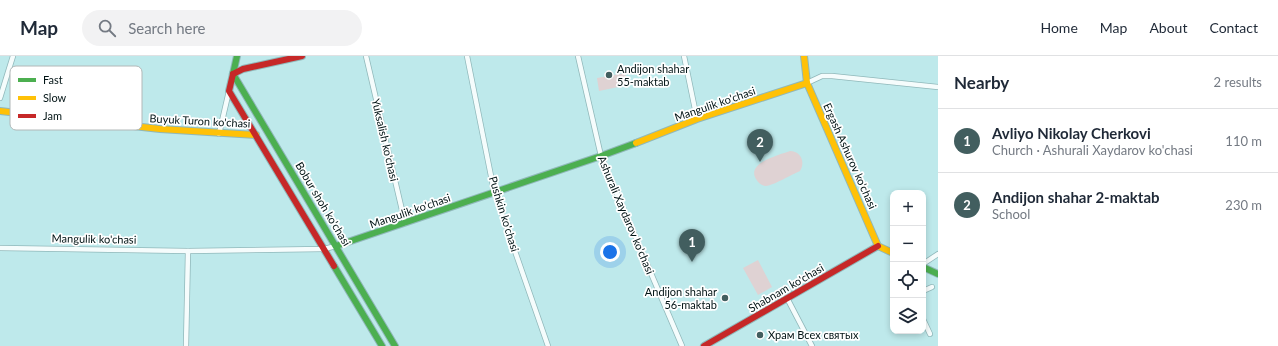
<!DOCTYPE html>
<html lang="en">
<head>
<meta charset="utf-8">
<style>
  body { margin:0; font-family:Lato,sans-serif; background:#f2f2f3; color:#1f2937 }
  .controls { position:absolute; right:12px; bottom:12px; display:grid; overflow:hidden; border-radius:8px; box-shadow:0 2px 6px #0003 }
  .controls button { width:36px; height:36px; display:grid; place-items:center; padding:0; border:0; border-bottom:1px solid #e0e1e3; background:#fff; color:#1f2937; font:20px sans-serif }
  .you { position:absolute; left:610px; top:196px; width:14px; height:14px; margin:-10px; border:3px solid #fff; border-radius:50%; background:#1a73e8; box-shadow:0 0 0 6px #1a73e833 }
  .badge { display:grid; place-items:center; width:26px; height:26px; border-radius:50%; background:#425e5f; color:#fff; font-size:13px; font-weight:700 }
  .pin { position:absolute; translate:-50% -33px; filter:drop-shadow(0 1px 2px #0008) }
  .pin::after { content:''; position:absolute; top:21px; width:14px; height:12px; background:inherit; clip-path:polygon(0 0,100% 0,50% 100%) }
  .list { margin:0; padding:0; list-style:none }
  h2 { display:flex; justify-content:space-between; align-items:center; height:52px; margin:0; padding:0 16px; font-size:17px }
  h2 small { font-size:13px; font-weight:400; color:#747a83 }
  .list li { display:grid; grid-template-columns:26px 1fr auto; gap:12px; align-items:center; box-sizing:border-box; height:64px; padding:0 16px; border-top:1px solid #e0e1e3 }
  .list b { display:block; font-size:15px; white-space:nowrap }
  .list p { margin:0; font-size:13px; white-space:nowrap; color:#747a83 }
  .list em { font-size:13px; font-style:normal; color:#747a83 }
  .icon { flex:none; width:22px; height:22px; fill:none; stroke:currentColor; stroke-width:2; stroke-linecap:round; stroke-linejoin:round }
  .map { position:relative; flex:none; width:938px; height:290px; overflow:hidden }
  header { display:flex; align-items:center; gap:24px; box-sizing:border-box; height:56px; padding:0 20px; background:#fff; border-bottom:1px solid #e0e1e3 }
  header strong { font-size:19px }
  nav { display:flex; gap:22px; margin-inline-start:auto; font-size:14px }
  .search { width:280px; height:36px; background:#f2f2f3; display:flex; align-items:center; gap:10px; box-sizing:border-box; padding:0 14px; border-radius:22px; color:#747a83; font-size:15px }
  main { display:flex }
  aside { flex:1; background:#fff }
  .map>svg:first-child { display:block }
  .garden { fill:#dfd2d3 }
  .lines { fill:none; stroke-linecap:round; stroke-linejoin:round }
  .street-casing { stroke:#90b8ba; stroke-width:6 }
  .fast-casing { stroke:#90b8ba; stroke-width:8 }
  .slow-casing { stroke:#90b8ba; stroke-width:8 }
  .jam-casing { stroke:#90b8ba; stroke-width:8 }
  .street { stroke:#f5fcfc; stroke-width:4.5 }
  .fast { stroke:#4caf50; stroke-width:6 }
  .slow { stroke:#ffc107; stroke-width:6 }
  .jam { stroke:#c62828; stroke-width:6 }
  .poi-dot { fill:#425e5f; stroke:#fff; stroke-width:1.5 }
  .labels { text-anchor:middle; stroke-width:3.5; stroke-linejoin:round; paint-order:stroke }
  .poi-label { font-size:11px; fill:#001314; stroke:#fff; text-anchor:start }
  .street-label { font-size:11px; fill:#001314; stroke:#fff }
  .key { fill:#fff; stroke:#b2b8b8; stroke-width:1 }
  .key-label { font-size:11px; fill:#001314 }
</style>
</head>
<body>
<header>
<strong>Map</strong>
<div class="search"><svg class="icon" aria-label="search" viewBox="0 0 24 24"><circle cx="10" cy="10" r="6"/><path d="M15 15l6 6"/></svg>Search here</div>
<nav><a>Home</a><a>Map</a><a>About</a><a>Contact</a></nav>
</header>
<main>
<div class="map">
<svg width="938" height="290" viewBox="0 0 938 290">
  <rect width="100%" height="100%" fill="#bee9eb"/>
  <g class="garden">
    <path d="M625,17L628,29L599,35L597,22Z"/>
    <path d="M790,95C800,95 806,105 800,115C793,118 772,130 766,130C762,130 758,127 756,123C746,107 779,99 790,95Z"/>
    <path d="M758,204L772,231L758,239L743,212Z"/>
  </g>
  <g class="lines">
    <g class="street-casing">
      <g id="street">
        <path d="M366,0L405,167"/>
        <path d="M467,0L494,135L548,290"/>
        <path d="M578,0L601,100L682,290"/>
        <path d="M684,0L697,63"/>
        <path d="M807,27L822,20H832L938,31"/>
        <path d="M0,42L13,0"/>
        <path d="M219,78L229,35"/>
        <path d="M0,192L188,195L324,193L336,190"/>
        <path d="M923,208L938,198"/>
        <path d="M923,235L932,231"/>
        <path d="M787,242L812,290"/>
        <path d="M923,263L930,278"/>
        <path d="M186,290L188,195"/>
      </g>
    </g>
    <g class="fast-casing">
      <g id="fast">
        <path d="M233,18L237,0"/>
        <path d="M233,18L395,290"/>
        <path d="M336,190L601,100L636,87"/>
        <path d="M334,210L382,290"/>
        <path d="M923,211L938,218"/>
      </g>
    </g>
    <g class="slow-casing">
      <g id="slow">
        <path d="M804,0L807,27L878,190L893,197"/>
        <path d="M0,55L160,73L256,79"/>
        <path d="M636,87L697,63L807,27"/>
      </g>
    </g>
    <g class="jam-casing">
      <g id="jam">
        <path d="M233,18L243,13L302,0"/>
        <path d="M233,18L229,35L334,210"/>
        <path d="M704,290L878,190"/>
      </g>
    </g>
    <use href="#street" class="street"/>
    <use href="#fast" class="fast"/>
    <use href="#slow" class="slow"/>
    <use href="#jam" class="jam"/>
  </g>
  <g class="poi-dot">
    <circle cx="609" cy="19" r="4"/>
    <circle cx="725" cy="242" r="4"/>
    <circle cx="760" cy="279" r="4"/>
  </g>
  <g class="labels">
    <g class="poi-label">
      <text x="617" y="17">Andijon shahar<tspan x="617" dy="13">55-maktab</tspan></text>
      <text x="717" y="240" text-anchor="end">Andijon shahar<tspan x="717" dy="13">56-maktab</tspan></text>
      <text x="768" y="283">Храм Всех святых</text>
    </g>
    <g class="street-label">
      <text transform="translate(715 48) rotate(-19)" y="4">Mangulik ko'chasi</text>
      <text transform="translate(200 65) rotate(3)" y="4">Buyuk Turon ko'chasi</text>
      <text transform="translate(385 84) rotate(77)" y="4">Yuksalish ko'chasi</text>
      <text transform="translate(850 100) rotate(66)" y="4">Ergash Ashurov ko'chasi</text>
      <text transform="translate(323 148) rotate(59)" y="4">Bobur shoh ko'chasi</text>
      <text transform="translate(410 155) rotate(-19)" y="4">Mangulik ko'chasi</text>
      <text transform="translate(504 158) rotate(73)" y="4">Pushkin ko'chasi</text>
      <text transform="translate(626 159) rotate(67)" y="4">Ashurali Xaydarov ko'chasi</text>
      <text transform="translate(94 183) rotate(1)" y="4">Mangulik ko'chasi</text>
      <text transform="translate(786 232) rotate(-30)" y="4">Shabnam ko'chasi</text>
    </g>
  </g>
  <rect x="10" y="10" width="132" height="64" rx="6" class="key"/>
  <rect x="18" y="22" width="18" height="4" fill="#4caf50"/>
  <rect x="18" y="40" width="18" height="4" fill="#ffc107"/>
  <rect x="18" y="58" width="18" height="4" fill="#c62828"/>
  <g class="key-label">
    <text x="43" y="28">Fast</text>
    <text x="43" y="46">Slow</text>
    <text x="43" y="64">Jam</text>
  </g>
</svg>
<div class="controls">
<button>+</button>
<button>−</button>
<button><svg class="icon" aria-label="locate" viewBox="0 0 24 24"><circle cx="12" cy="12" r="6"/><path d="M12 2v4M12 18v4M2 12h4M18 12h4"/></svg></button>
<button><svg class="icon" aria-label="layers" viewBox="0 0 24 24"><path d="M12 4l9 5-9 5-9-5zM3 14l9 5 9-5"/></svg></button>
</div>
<div class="you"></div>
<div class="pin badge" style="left:692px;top:206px">1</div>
<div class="pin badge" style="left:760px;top:106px">2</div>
</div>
<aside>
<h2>Nearby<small>2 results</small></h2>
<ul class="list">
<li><span class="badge">1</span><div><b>Avliyo Nikolay Cherkovi</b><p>Church · Ashurali Xaydarov ko'chasi</p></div><em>110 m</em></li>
<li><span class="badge">2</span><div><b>Andijon shahar 2-maktab</b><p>School</p></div><em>230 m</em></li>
</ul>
</aside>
</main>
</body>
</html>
